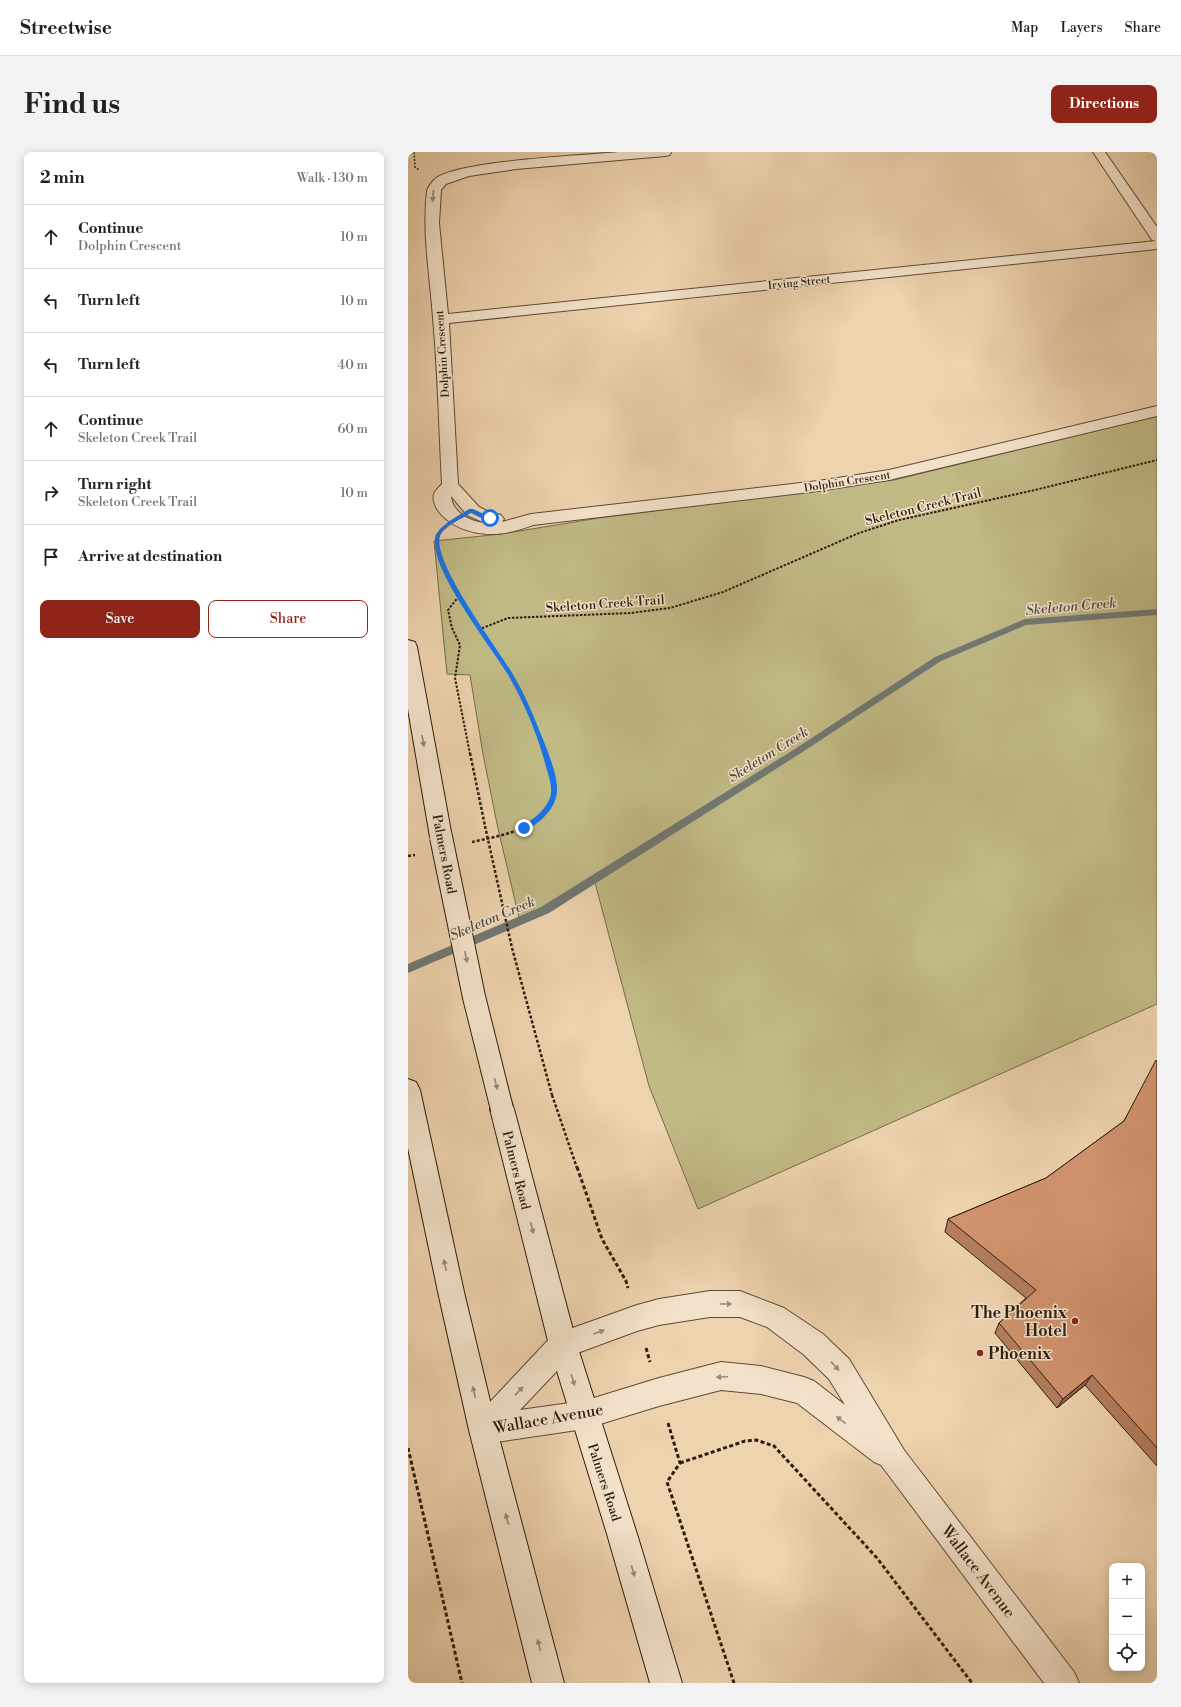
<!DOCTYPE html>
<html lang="en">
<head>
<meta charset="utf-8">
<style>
  body { margin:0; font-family:"Libre Bodoni",serif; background:#f2f2f2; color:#202124 }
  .controls { position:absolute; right:12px; bottom:12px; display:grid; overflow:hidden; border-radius:8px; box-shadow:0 2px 10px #0003 }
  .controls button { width:36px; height:36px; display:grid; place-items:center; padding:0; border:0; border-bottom:1px solid #e0e0e0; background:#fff; color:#202124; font:20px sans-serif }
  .stop { position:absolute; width:12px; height:12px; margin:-9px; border:3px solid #1a73e8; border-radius:50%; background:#fff }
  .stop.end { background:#1a73e8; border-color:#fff; box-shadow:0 1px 4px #0008 }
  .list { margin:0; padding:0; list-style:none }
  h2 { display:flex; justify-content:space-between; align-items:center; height:52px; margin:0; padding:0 16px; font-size:17px }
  h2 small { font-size:13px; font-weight:400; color:#757577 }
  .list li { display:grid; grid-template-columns:26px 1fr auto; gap:12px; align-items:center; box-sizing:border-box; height:64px; padding:0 16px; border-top:1px solid #e0e0e0 }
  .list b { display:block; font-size:15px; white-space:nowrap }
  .list p { margin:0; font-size:13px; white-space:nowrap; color:#757577 }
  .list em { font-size:13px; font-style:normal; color:#757577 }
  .actions { display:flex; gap:8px; padding:12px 16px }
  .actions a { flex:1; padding:9px 0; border:1px solid #8f2418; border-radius:8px; text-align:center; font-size:14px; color:#8f2418 }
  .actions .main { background:#8f2418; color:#fff }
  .icon { flex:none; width:22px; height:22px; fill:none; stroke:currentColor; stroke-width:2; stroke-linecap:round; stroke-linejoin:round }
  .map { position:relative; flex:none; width:749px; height:1531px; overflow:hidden; border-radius:8px }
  header { display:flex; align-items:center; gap:24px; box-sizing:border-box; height:56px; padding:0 20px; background:#fff; border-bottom:1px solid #e0e0e0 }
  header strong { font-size:19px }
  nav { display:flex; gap:22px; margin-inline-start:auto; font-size:14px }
  .intro { display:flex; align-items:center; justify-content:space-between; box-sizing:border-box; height:96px; padding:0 24px }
  h1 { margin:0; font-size:28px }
  .button { padding:10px 18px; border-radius:8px; background:#8f2418; color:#fff; font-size:14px; font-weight:700 }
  main { display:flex; gap:24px; padding:0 24px }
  aside { flex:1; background:#fff; border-radius:8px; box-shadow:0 2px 10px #0003 }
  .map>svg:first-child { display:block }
  .green { fill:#c0ba85; stroke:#776c4a }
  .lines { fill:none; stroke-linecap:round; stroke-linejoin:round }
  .stream { fill:#717873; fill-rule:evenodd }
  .minor-casing { stroke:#5e4a38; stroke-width:2 }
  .secondary-casing { stroke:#2e1d10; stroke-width:2 }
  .path-far3 { stroke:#2e1d10; stroke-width:1.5; stroke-dasharray:2 1.5; stroke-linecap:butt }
  .path-far2 { stroke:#2e1d10; stroke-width:2; stroke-dasharray:2.5 1.5; stroke-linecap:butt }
  .path-far1 { stroke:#2e1d10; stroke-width:2.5; stroke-dasharray:3 2; stroke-linecap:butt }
  .path { stroke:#2e1d10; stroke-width:3; stroke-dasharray:4 2.5; stroke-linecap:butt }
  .minor { fill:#f3e2ca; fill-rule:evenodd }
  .secondary { fill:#f3e2ca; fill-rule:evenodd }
  .secondary-bridge-casing { stroke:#2e1d10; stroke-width:24; stroke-linecap:butt }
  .path-bridge { stroke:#2e1d10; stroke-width:2.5; stroke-dasharray:3 2; stroke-linecap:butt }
  .secondary-bridge { stroke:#f3e2ca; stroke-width:22 }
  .wall { fill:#b47e5f; stroke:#2e1d10 }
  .shaded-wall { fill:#92674d; stroke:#2e1d10 }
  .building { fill:#d1936e; stroke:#2e1d10 }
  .oneway { fill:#9a8976 }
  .route { fill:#1a73e8 }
  .poi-dot { fill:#8f2418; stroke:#f3e2ca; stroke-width:1.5 }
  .labels { text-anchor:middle; stroke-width:3; stroke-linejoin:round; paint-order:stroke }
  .far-street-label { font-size:11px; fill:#2e1d10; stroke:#f3e2ca }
  .street-label { font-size:13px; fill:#2e1d10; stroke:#f3e2ca }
  .water-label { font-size:14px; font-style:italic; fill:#4f4b42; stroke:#f3e2ca }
  .near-poi-label { font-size:16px; font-weight:bold; fill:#2e1d10; stroke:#f3e2ca; text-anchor:end }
  .near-street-label { font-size:16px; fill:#2e1d10; stroke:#f3e2ca }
</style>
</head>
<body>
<header>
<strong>Streetwise</strong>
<nav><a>Map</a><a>Layers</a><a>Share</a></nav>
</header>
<div class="intro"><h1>Find us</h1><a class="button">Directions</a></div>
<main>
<aside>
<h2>2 min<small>Walk · 130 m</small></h2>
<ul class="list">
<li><svg class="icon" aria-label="ahead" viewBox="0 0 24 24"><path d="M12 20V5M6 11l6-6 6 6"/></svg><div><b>Continue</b><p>Dolphin Crescent</p></div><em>10 m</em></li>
<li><svg class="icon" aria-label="left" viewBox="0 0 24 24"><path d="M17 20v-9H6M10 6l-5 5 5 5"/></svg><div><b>Turn left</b></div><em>10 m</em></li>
<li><svg class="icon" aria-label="left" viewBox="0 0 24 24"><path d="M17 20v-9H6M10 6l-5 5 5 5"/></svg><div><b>Turn left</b></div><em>40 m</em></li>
<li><svg class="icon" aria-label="ahead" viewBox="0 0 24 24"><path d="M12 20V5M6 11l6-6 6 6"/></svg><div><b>Continue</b><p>Skeleton Creek Trail</p></div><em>60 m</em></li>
<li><svg class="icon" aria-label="right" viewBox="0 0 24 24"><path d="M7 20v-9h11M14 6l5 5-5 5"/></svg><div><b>Turn right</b><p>Skeleton Creek Trail</p></div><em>10 m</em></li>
<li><svg class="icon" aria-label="arrive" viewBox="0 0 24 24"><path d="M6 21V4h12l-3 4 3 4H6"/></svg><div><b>Arrive at destination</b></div></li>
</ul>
<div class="actions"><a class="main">Save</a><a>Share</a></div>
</aside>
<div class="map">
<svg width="749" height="1531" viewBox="0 0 749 1531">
  <rect width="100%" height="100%" fill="#edd3ae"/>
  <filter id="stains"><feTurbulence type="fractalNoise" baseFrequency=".005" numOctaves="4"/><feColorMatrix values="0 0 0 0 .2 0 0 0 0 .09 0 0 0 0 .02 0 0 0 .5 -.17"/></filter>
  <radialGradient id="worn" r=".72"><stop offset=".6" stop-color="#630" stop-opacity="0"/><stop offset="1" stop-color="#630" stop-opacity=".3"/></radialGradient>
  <path class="green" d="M749,264V852L290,1057L241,934L186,727L137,758L112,770L89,672L75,602L62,523L39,522L26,389L93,382L191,366L486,328Z"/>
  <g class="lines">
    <path class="stream" d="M749,457V463L618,473L533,509L393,601L141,761L0,821V812L133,755L387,597L527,505L617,467Z"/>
    <g class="minor-casing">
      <g id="minor">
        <path d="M212,0H263L262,3L257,4L108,17L61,24L38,32L33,38L31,71L40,162L748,89L744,88L685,0H697L749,75V97L41,171L50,332L71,355L81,360L93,363L96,367L94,370L123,362L410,329L481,318L749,254V264L481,328L410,339L125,373C112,378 97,382 83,382C63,382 40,374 29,357C27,353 24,347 26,342C27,339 31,335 34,332C31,277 30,221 25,166C22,124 14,81 19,39C20,35 24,30 27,27C48,9 179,3 212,0ZM43,344L59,363L77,371C62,370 44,360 43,344Z"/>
        <path d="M302,1139H332L376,1156L415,1182L441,1207L496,1298L666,1520L671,1531H636L473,1313L466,1310L389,1251L353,1242L313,1238L251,1254L176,1277L75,1292L65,1288L61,1278L65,1268L145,1183L229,1153L251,1147ZM302,1165H332L359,1175L395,1202L421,1227L437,1253L406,1229L396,1225L353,1214L313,1210L251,1226L176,1249L112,1258L164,1203L229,1179L251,1173Z"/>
      </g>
    </g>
    <g class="secondary-casing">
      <g id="secondary">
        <path d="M0,488L7,490L9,495L44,685L40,691L33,693L26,691L22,685L0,557Z"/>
        <path d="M0,927L8,930L12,938L56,1140L89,1278L156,1531H124L61,1278L30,1140L0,996Z"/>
        <path d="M94,946L103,949L106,957L169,1193L229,1382L274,1531H242L199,1382L141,1193L82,957L85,949Z"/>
      </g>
    </g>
    <path class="path-far3" d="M6,0L7,15L11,18"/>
    <g class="path-far2">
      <path d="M29,385L31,403L51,444L72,477"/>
      <path d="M51,444L40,458L44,476L52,493L47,526L62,602"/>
      <path d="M138,602L116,547L100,519L72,477L100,466L223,461L262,456L315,440L451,381L491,368L627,338L749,308"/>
    </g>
    <g class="path-far1">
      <path d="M62,601L77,674"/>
      <path d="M64,690C90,684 137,677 145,647C149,633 141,614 138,601"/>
      <path d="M0,704L7,703"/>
      <path d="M144,943L169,1016"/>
    </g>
    <g class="path">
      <path d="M169,1015L194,1087L218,1129L220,1136"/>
      <path d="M238,1196L242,1210"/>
      <path d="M260,1271L272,1311L259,1330L326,1531"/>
      <path d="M0,1296L54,1531"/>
      <path d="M272,1311L337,1289L348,1288L366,1294L469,1406L564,1531"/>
    </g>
    <use href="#minor" class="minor"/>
    <use href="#secondary" class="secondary"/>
    <g class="secondary-bridge-casing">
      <path id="secondary-bridge" d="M33,685L66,845L94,957"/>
    </g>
    <path class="path-bridge" d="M77,674L104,796L144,943"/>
    <use href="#secondary-bridge" class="secondary-bridge"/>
  </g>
  <path class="wall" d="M749,910V1314L677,1233L649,1256L587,1181L591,1171L618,1146L537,1080L540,1067L638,1026L716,969Z"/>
  <path class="shaded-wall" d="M684,1223L677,1233L649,1256L655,1247Z"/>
  <path class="building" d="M748,908L749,910V1296L684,1223L655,1247L591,1171L628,1138L540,1067L638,1026L716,969Z"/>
  <defs><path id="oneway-solid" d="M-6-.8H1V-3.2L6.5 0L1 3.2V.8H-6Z"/></defs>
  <g class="oneway">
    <use href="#oneway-solid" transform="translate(25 44) rotate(95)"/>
    <use href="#oneway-solid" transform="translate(15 589) rotate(80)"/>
    <use href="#oneway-solid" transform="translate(58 805) rotate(78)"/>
    <use href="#oneway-solid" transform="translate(88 932) rotate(76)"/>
    <use href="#oneway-solid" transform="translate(124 1076) rotate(76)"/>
    <use href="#oneway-solid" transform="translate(37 1113) rotate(-102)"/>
    <use href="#oneway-solid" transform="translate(318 1152)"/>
    <use href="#oneway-solid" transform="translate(191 1180) rotate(-20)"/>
    <use href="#oneway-solid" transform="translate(427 1214) rotate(47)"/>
    <use href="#oneway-solid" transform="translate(314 1225) rotate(177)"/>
    <use href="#oneway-solid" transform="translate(165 1228) rotate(73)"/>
    <use href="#oneway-solid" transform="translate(111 1239) rotate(-47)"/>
    <use href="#oneway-solid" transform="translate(66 1240) rotate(-103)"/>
    <use href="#oneway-solid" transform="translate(433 1268) rotate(-143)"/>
    <use href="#oneway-solid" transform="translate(99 1367) rotate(-105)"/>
    <use href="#oneway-solid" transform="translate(225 1419) rotate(74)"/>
    <use href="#oneway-solid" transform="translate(131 1493) rotate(-104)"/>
  </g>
  <path class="route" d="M61,357H65L85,366L82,368L71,365L63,361C55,366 35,375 32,384C24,410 88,494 103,519C117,542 126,565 136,590C141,603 149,623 149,636C150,655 132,672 116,679L114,678V674C125,667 135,661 141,648C146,638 141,625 138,615C130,583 116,550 99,521C81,492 22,417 27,386C29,374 52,363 61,357Z"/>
  <g class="poi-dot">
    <circle cx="667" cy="1169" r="4"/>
    <circle cx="572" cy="1201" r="4"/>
  </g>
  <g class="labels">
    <g class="far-street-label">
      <text transform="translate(391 130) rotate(-6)" y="4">Irving Street</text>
      <text transform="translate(34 202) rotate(-94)" y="4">Dolphin Crescent</text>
      <text transform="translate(439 329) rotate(-9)" y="4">Dolphin Crescent</text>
    </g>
    <g class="street-label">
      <text transform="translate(515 354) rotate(-14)" y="5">Skeleton Creek Trail</text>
      <text transform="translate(197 451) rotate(-4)" y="5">Skeleton Creek Trail</text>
      <text transform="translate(37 702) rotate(79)" y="5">Palmers Road</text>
      <text transform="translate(109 1018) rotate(76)" y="5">Palmers Road</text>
      <text transform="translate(197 1330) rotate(72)" y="5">Palmers Road</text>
    </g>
    <g class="water-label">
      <text transform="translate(663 454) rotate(-5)" y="5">Skeleton Creek</text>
      <text transform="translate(360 602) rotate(-32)" y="5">Skeleton Creek</text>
      <text transform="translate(84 766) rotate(-23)" y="5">Skeleton Creek</text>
    </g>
    <g class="near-poi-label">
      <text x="659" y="1166">The Phoenix<tspan x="659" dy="18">Hotel</tspan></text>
      <text x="580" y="1207" text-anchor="start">Phoenix</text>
    </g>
    <g class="near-street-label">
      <text transform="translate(140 1266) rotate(-10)" y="6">Wallace Avenue</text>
      <text transform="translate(571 1419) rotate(53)" y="6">Wallace Avenue</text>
    </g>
  </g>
  <rect width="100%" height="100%" filter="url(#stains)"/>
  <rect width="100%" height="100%" fill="url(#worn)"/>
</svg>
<div class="controls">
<button>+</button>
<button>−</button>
<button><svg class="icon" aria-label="locate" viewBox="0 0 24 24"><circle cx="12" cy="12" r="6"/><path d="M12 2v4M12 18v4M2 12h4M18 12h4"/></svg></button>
</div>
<div class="stop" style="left:82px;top:366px"></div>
<div class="stop end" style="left:116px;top:676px"></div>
</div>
</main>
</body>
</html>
